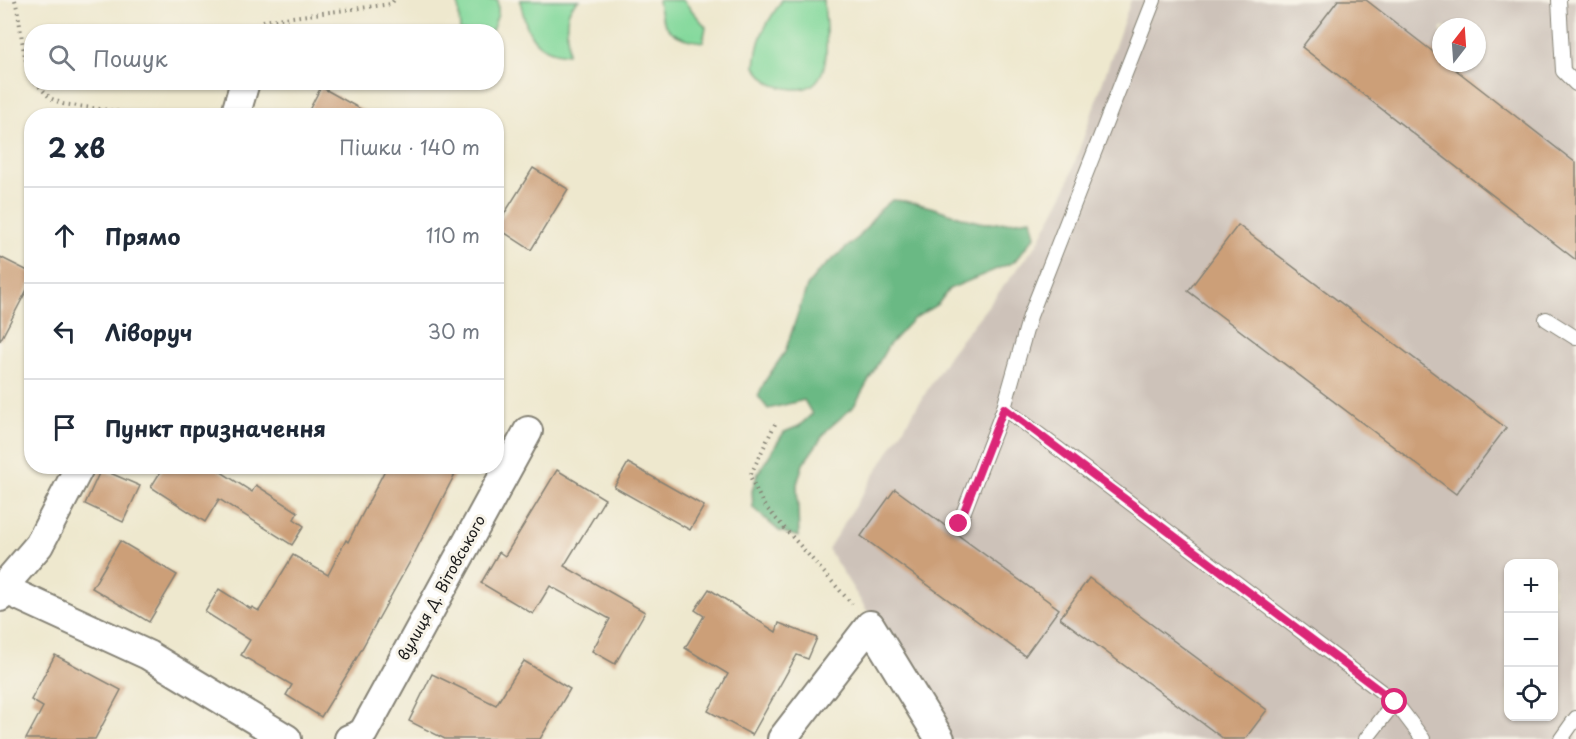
<!DOCTYPE html>
<html lang="uk">
<head>
<meta charset="utf-8">
<style>
  body { margin:0; font-family:"Playpen Sans",sans-serif; background:#f6f6f7; color:#1f2937 }
  .controls { position:absolute; right:18px; bottom:18px; display:grid; overflow:hidden; border-radius:12px; box-shadow:0 2px 4px #0004 }
  .controls button { width:54px; height:54px; display:grid; place-items:center; padding:0; border:0; border-bottom:2px solid #e0e1e3; background:#fff; color:#1f2937; font:30px sans-serif }
  .compass { position:absolute; left:1432px; top:18px; width:54px; height:54px; border-radius:50%; background:#fff; box-shadow:0 2px 4px #0004; rotate:17deg }
  .stop { position:absolute; width:18px; height:18px; margin:-14px; border:4px solid #db2777; border-radius:50%; background:#fff }
  .stop.end { background:#db2777; border-color:#fff; box-shadow:0 2px 6px #0008 }
  .list { margin:0; padding:0; list-style:none }
  h2 { display:flex; justify-content:space-between; align-items:center; height:78px; margin:0; padding:0 24px; font-size:26px }
  h2 small { font-size:20px; font-weight:400; color:#747a83 }
  .list li { display:grid; grid-template-columns:39px 1fr auto; gap:18px; align-items:center; box-sizing:border-box; height:96px; padding:0 24px; border-top:2px solid #e0e1e3 }
  .list b { display:block; font-size:22px; white-space:nowrap }
  .list em { font-size:20px; font-style:normal; color:#747a83 }
  .icon { flex:none; width:33px; height:33px; fill:none; stroke:currentColor; stroke-width:2; stroke-linecap:round; stroke-linejoin:round }
  .map { position:relative; flex:none; width:1576px; height:739px; overflow:hidden }
  .search { position:absolute; background:#fff; box-shadow:0 2px 4px #0004; left:24px; top:24px; width:480px; height:66px; display:flex; align-items:center; gap:15px; box-sizing:border-box; padding:0 21px; border-radius:24px; color:#747a83; font-size:22px }
  .panel { position:absolute; background:#fff; box-shadow:0 2px 4px #0004; left:24px; top:108px; width:480px; height:366px; border-radius:24px }
  .map>svg:first-child { display:block }
  .industrial { fill:#cdc2b9; fill-rule:evenodd }
  .green { fill:#84d99c; stroke:#507a5c; stroke-width:1.5 }
  .forest { fill:#6bb984; stroke:#446a50; stroke-width:1.5 }
  .building { fill:#cc9f78 }
  .lines { fill:none; stroke-linecap:round; stroke-linejoin:round }
  .lane-casing { stroke:#858275; stroke-width:16 }
  .street-casing { stroke:#858275; stroke-width:32 }
  .path { stroke:#858275; stroke-width:4; stroke-dasharray:1.5 4.5; stroke-linecap:butt }
  .lane { stroke:#fff; stroke-width:14 }
  .street { stroke:#fff; stroke-width:28 }
  .route { stroke:#db2777; stroke-width:8 }
  .labels { text-anchor:middle; stroke-width:6; stroke-linejoin:round; paint-order:stroke }
  .street-label { font-size:15px; fill:#1c1c1c; stroke:#f7f3e8 }
</style>
</head>
<body>
<div class="map">
<svg width="1576" height="739" viewBox="0 0 1576 739">
  <rect width="100%" height="100%" fill="#f7f3e8"/>
  <filter id="ink" filterUnits="userSpaceOnUse"><feTurbulence type="fractalNoise" baseFrequency=".0167" numOctaves="2"/><feDisplacementMap in="SourceGraphic" scale="12" xChannelSelector="R" yChannelSelector="G"/><feConvolveMatrix kernelMatrix="1 2 1 2 8 2 1 2 1" color-interpolation-filters="sRGB"/></filter>
  <filter id="wash" filterUnits="userSpaceOnUse"><feTurbulence type="fractalNoise" baseFrequency=".008" numOctaves="4" result="noise"/><feDisplacementMap in="SourceGraphic" scale="24" xChannelSelector="R" yChannelSelector="G"/><feGaussianBlur stdDeviation="1.35" result="paint"/><feColorMatrix in="noise" values="0 0 0 0 0 0 0 0 0 0 0 0 0 0 0 0 0 1.4 0 .05"/><feComposite in="paint" operator="in"/></filter>
  <g filter="url(#wash)">
    <rect width="100%" height="100%" fill="#eee8ce"/>
    <path class="industrial" d="M1131,0H1576V739H948L828,549L950,354L1037,244L1065,191ZM1441,27H1477V63H1441ZM1508,564H1554V716H1508Z"/>
    <g class="green">
      <path d="M458,0H498V14L492,31H460Z"/>
      <path d="M520,0H579C560,11 569,36 568,54C531,51 527,32 520,0Z"/>
      <path d="M658,0H683L706,27L703,42C675,39 661,30 658,0Z"/>
      <path d="M782,0H824C825,28 838,92 794,89C772,87 768,84 755,67C757,36 766,25 782,0Z"/>
    </g>
    <path class="forest" d="M892,200C923,201 950,215 979,222C996,225 1014,221 1031,219L1035,236L1014,262L949,289L938,304L913,319L888,346L854,406L827,430L803,464L797,484L799,537L779,531L753,508L752,491L757,475L784,432L799,426L812,414L804,400L768,409L758,396L765,381L785,352L807,286L819,271L859,237L879,211Z"/>
    <g id="blocks">
      <g class="building">
        <path d="M1338,0H1366L1441,58V63H1447L1576,163V260L1302,47Z"/>
        <path d="M321,87L373,116H306Z"/>
        <path d="M533,168L568,189L531,250L496,227Z"/>
        <path d="M1238,225L1506,428L1456,494L1188,291Z"/>
        <path d="M0,257L32,273V280L0,341Z"/>
        <path d="M628,463L704,506L690,530L614,487Z"/>
        <path d="M164,466H212L252,492L256,485L298,512L294,519L304,526L292,545L219,499L205,522L151,487Z"/>
        <path d="M387,466H459L412,558L351,668L321,717L286,695L292,685L241,655L250,640L205,612L219,589L251,609L252,607L259,611L293,555L328,575L346,540L348,542Z"/>
        <path d="M101,469L140,486L123,522L85,504Z"/>
        <path d="M557,470L605,499L564,566L645,612L615,664L592,651L610,619L550,586L533,614L481,583L499,552L505,556Z"/>
        <path d="M895,489L1059,609L1025,656L861,536Z"/>
        <path d="M120,541L177,575L149,622L92,588Z"/>
        <path d="M1089,578L1267,710L1245,739H1224L1060,618Z"/>
        <path d="M709,589L776,632L779,623L817,638L808,659L797,655L752,735L708,711L728,674L685,648L704,616L695,610Z"/>
        <path d="M55,655L121,690L95,739H26L43,707L31,700Z"/>
        <path d="M524,661L570,689L540,739H445L409,721L432,674L496,705Z"/>
      </g>
    </g>
  </g>
  <g filter="url(#ink)">
    <use href="#blocks" fill-opacity="0" stroke="#858275" stroke-width="1.5"/>
    <g class="lines">
      <g class="lane-casing">
        <g id="lane">
          <path d="M1559,0L1563,71L1576,84"/>
          <path d="M1546,319L1576,338"/>
          <path d="M1004,408L1395,702L1366,739"/>
          <path d="M959,524L1004,408L1030,316L1154,0"/>
          <path d="M1395,702L1423,739"/>
          <path d="M1561,739L1576,718"/>
        </g>
      </g>
      <g class="street-casing">
        <g id="street">
          <path d="M235,116L245,82"/>
          <path d="M2,588L148,655L287,739"/>
          <path d="M0,597L2,588L39,545L80,466"/>
          <path d="M349,739L363,733L528,431"/>
          <path d="M782,739L870,625L940,739"/>
        </g>
      </g>
      <g class="path">
        <path d="M15,0C22,26 21,54 32,78"/>
        <path d="M260,32L262,21L391,4L394,0"/>
        <path d="M35,82L50,98L63,104L152,116"/>
        <path d="M775,424L750,476L763,504L852,604"/>
      </g>
      <use href="#lane" class="lane"/>
      <use href="#street" class="street"/>
    </g>
  </g>
  <g class="lines" filter="url(#ink)">
    <path class="route" d="M959,524L1004,408L1395,702"/>
  </g>
  <g class="labels">
    <g class="street-label">
      <text transform="translate(442 588) rotate(-61)" y="5">вулиця Д. Вітовського</text>
    </g>
  </g>
</svg>
<div class="controls">
<button>+</button>
<button>−</button>
<button><svg class="icon" aria-label="locate" viewBox="0 0 24 24"><circle cx="12" cy="12" r="6"/><path d="M12 2v4M12 18v4M2 12h4M18 12h4"/></svg></button>
</div>
<svg class="compass" viewBox="-18 -18 36 36"><path d="M0-13l5 13h-10z" fill="#e53935"/><path d="M0 13l5-13h-10z" fill="#747a83"/></svg>
<div class="stop" style="left:1395px;top:702px"></div>
<div class="stop end" style="left:959px;top:524px"></div>
<div class="search"><svg class="icon" aria-label="search" viewBox="0 0 24 24"><circle cx="10" cy="10" r="6"/><path d="M15 15l6 6"/></svg>Пошук</div>
<section class="panel">
<h2>2 хв<small>Пішки · 140 m</small></h2>
<ul class="list">
<li><svg class="icon" aria-label="ahead" viewBox="0 0 24 24"><path d="M12 20V5M6 11l6-6 6 6"/></svg><div><b>Прямо</b></div><em>110 m</em></li>
<li><svg class="icon" aria-label="left" viewBox="0 0 24 24"><path d="M17 20v-9H6M10 6l-5 5 5 5"/></svg><div><b>Ліворуч</b></div><em>30 m</em></li>
<li><svg class="icon" aria-label="arrive" viewBox="0 0 24 24"><path d="M6 21V4h12l-3 4 3 4H6"/></svg><div><b>Пункт призначення</b></div></li>
</ul>
</section>
</div>
</body>
</html>
